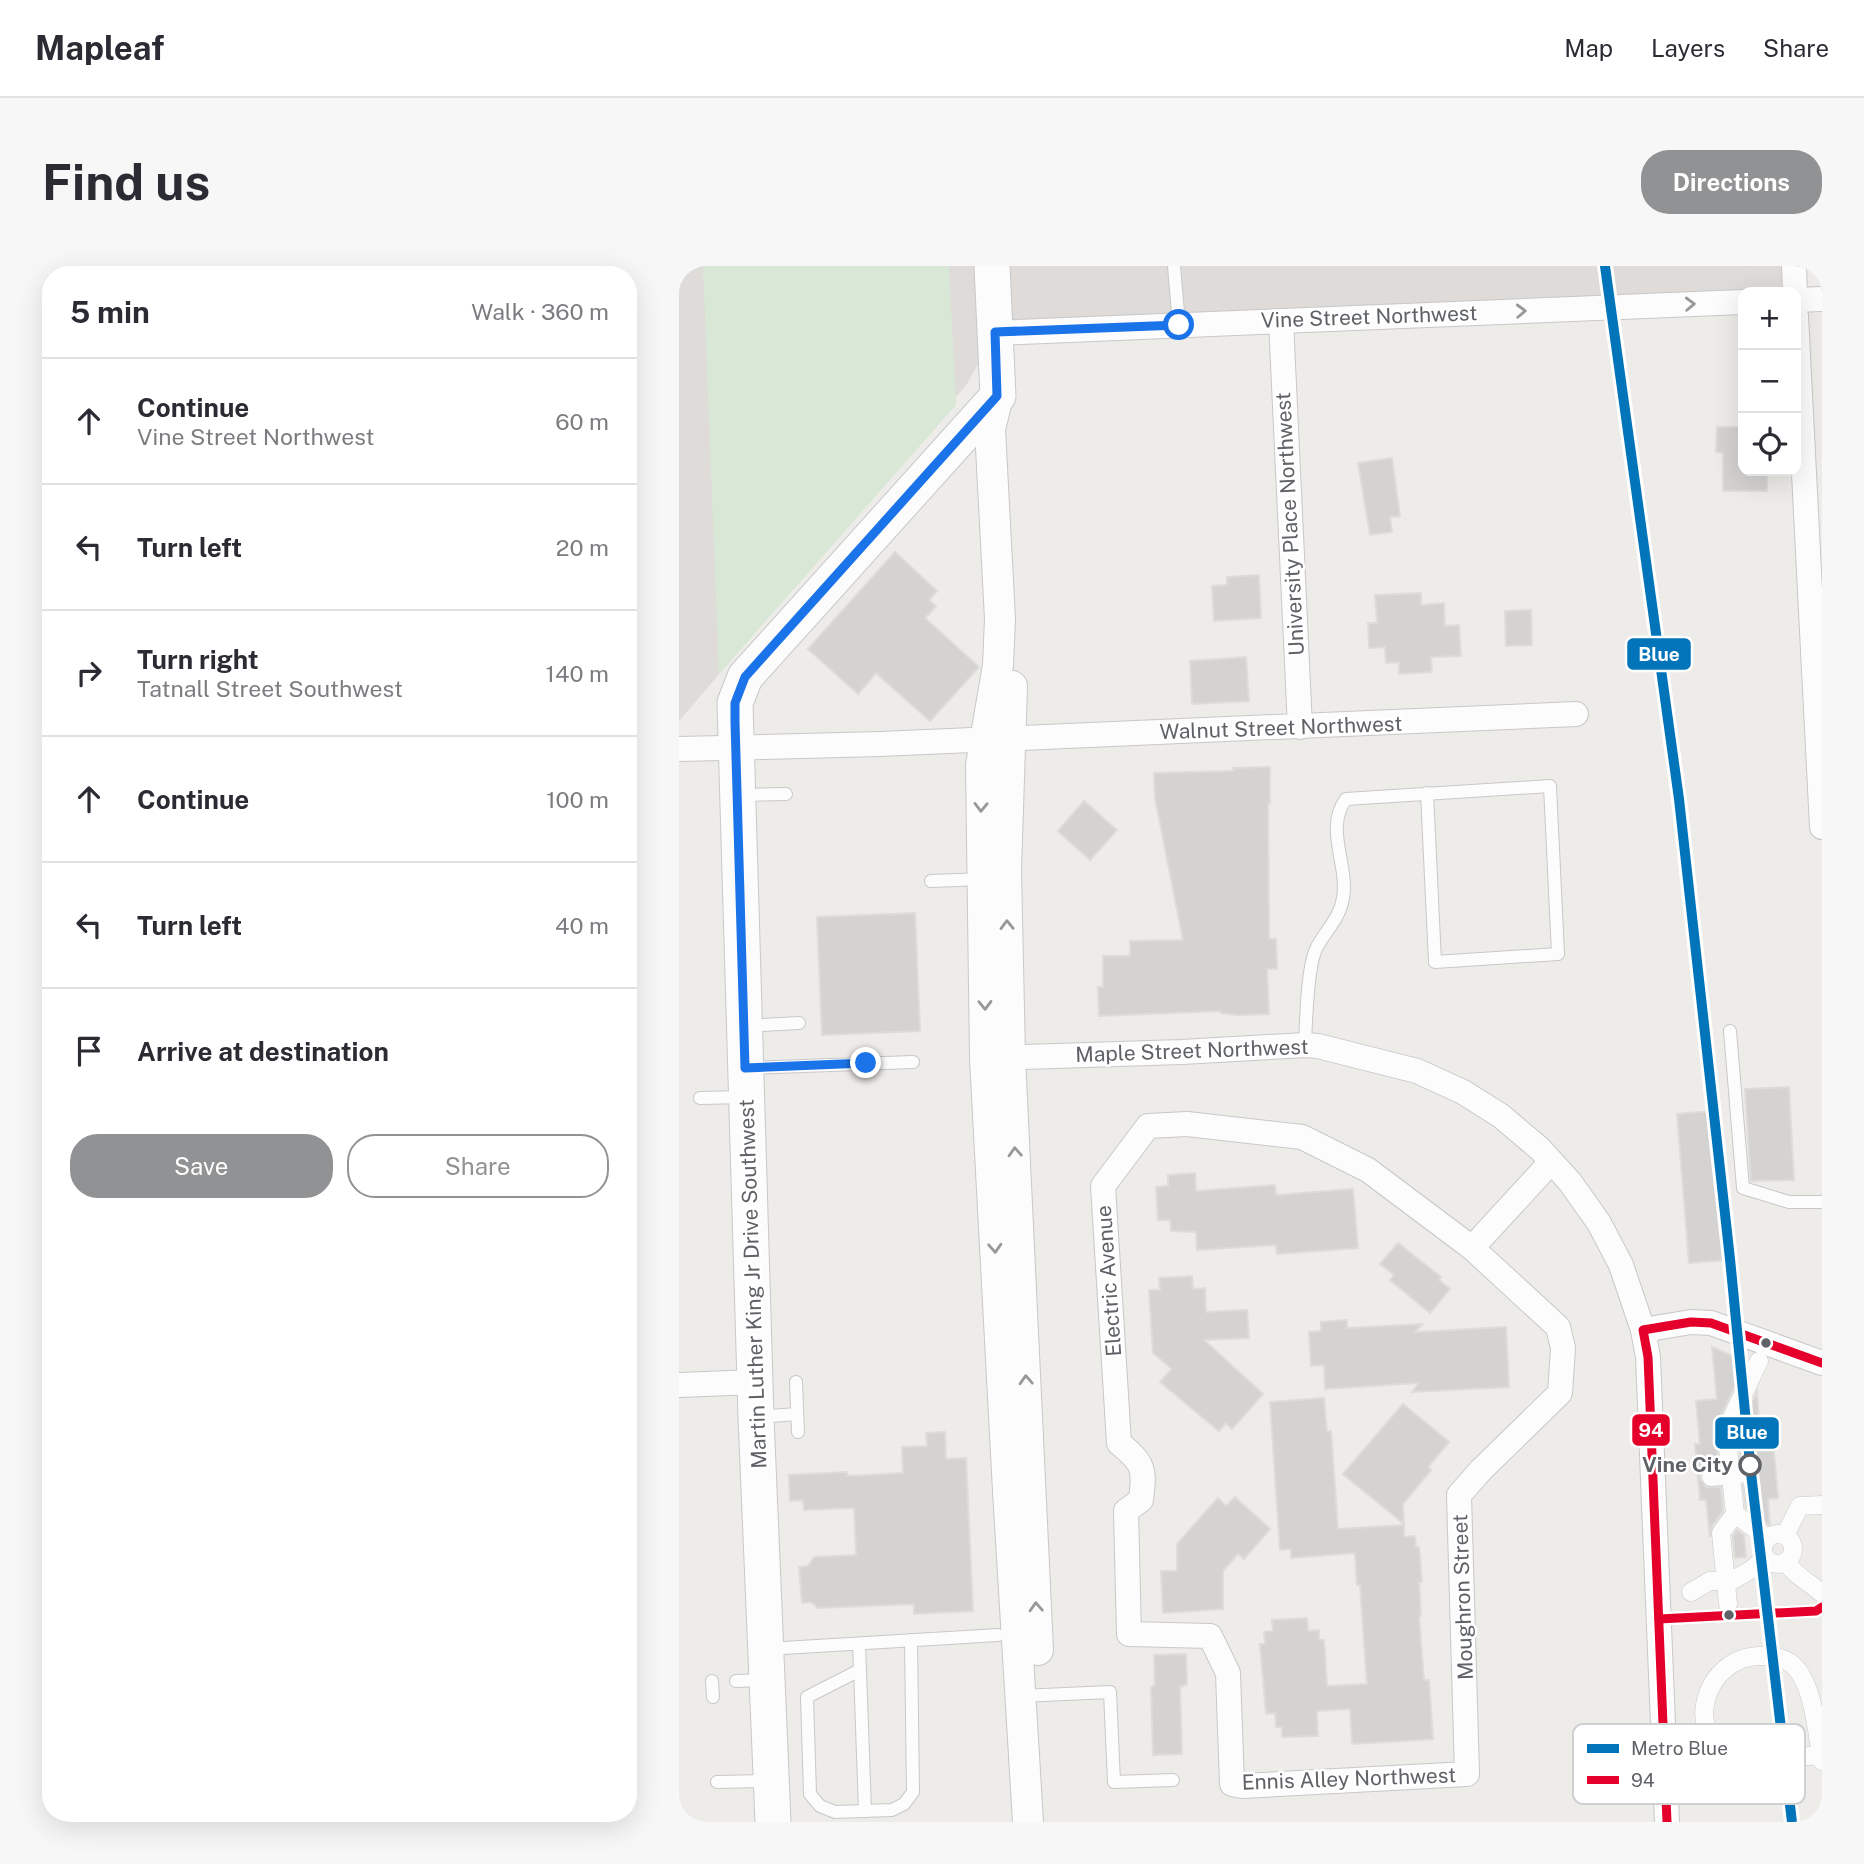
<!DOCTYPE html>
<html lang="en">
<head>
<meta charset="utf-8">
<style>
  body { margin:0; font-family:"Public Sans",sans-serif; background:#f7f7f7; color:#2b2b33 }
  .controls { position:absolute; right:21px; top:21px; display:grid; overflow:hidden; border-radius:14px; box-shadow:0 7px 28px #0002 }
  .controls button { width:63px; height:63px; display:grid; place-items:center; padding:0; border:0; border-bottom:2px solid #e1e1e2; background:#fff; color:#2b2b33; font:35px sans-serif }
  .stop { position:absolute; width:21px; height:21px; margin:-16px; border:5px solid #1a73e8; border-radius:50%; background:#fff }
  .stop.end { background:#1a73e8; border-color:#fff; box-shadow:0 2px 7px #0008 }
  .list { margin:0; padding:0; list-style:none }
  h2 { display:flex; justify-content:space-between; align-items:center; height:91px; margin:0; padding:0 28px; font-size:30px }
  h2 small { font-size:23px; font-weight:400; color:#7c7c81 }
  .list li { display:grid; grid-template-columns:46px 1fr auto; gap:21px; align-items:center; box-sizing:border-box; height:126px; padding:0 28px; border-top:2px solid #e1e1e2 }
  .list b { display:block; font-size:26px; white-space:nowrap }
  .list p { margin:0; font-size:23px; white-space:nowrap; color:#7c7c81 }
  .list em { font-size:23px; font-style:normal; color:#7c7c81 }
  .actions { display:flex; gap:14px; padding:21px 28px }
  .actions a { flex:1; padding:16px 0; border:2px solid #919294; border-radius:28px; text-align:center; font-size:24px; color:#919294 }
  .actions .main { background:#919294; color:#fff }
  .icon { flex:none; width:38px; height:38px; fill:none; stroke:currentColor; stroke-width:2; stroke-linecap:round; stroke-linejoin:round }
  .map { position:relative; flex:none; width:1143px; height:1556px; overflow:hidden; border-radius:28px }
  header { display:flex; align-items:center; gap:42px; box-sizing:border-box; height:98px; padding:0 35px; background:#fff; border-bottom:2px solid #e1e1e2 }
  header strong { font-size:33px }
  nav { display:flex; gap:38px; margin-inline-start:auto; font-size:24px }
  .intro { display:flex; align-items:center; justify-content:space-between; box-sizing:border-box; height:168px; padding:0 42px }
  h1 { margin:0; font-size:49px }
  .button { padding:18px 32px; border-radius:28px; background:#919294; color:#fff; font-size:24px; font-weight:700 }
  main { display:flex; gap:42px; padding:0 42px }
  aside { flex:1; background:#fff; border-radius:28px; box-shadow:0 7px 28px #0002 }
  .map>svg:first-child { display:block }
  .education { fill:#dedbd8 }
  .green { fill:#d9e8d6 }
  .building { fill:#d5d3d2; stroke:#dddcd8; stroke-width:2 }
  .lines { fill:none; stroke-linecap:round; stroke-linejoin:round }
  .service-casing { stroke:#c8c8c9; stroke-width:14 }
  .pedestrian-casing { stroke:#c8c8c9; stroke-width:19 }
  .minor-casing { stroke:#c8c8c9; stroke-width:26 }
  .tertiary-casing { stroke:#c8c8c9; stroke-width:32 }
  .secondary-casing { stroke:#c8c8c9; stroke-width:37 }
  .service { stroke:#fcfcfc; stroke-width:12 }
  .pedestrian { stroke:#fcfcfc; stroke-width:18 }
  .minor { stroke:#fcfcfc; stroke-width:24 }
  .tertiary { stroke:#fcfcfc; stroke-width:30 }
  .secondary { stroke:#fcfcfc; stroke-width:35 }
  .bus-1-casing { stroke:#fff; stroke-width:14 }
  .bus-1 { stroke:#e4002b; stroke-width:9 }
  .metro-1-casing { stroke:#fff; stroke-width:16 }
  .metro-1 { stroke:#0274ba; stroke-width:10 }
  .oneway { stroke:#96989a }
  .route { stroke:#1a73e8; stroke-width:9 }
  .bus-dot { fill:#5f6266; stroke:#fff; stroke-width:2.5 }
  .stop-dot { fill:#fff; stroke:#5f6266; stroke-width:3.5 }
  .labels { text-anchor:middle; stroke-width:5; stroke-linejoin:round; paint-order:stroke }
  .street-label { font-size:21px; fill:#5f6266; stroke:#fff }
  .stop-label { font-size:21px; font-weight:bold; fill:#5f6266; stroke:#fff; text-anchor:end }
  .key { fill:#fff; stroke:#cfd0d1; stroke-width:2 }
  .key-label { font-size:19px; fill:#5f6266 }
  .line-badge { stroke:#fff; stroke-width:2.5 }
  .badge-label { font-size:19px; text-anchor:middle; font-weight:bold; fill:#fff }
</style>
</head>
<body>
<header>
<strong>Mapleaf</strong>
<nav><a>Map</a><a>Layers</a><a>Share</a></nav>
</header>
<div class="intro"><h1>Find us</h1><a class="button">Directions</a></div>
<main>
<aside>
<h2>5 min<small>Walk · 360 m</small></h2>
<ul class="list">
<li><svg class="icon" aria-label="ahead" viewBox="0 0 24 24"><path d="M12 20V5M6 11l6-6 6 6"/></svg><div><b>Continue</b><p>Vine Street Northwest</p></div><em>60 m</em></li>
<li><svg class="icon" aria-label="left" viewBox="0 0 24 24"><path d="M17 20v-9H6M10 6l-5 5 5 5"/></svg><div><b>Turn left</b></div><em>20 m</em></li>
<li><svg class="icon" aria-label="right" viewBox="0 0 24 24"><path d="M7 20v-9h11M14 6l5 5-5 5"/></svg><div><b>Turn right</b><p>Tatnall Street Southwest</p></div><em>140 m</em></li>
<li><svg class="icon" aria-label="ahead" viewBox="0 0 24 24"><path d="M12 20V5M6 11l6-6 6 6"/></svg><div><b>Continue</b></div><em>100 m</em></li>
<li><svg class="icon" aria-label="left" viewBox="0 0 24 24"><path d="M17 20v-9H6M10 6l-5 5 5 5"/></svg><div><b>Turn left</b></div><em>40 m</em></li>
<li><svg class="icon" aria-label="arrive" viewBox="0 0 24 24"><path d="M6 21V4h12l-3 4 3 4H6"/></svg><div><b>Arrive at destination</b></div></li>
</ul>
<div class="actions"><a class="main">Save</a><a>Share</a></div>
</aside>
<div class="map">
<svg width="1143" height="1556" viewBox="0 0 1143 1556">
  <rect width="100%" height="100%" fill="#eeece9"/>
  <path class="education" d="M0,0H1115L1116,26H1064L316,67L288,118L0,455Z"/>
  <path class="green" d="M24,0H270L277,139L40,408Z"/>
  <g class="building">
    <path d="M1038,161H1064V205H1088V225H1044V187L1037,186Z"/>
    <path d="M713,192L721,250L711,251L713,266L691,269L679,197Z"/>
    <path d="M216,286L258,325L250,334L257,340L246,352L300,401L251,455L197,407L179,428L129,383Z"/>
    <path d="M580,309L582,352L535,355L533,320L548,319V311Z"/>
    <path d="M742,327V339L765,337L766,360L780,359L782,390L752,391L753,406L720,408V396L707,397L706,381L690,382L689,357H698L696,329Z"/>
    <path d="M852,344L853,379L827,380L826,345Z"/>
    <path d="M567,391L570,435L513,438L511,395Z"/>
    <path d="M591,501V537H589L590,673H597L598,703H588L590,748L558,749L542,747L541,745L420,750L419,721H424V690H451V675L504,674L476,532L475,507L554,505V502Z"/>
    <path d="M405,535L438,564L411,594L379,565Z"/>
    <path d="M236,647L241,765L143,769L138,651Z"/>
    <path d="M1110,821L1115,914L1072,915L1066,823Z"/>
    <path d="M1032,845L1047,994L1010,997L998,848Z"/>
    <path d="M516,907L517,925L596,919L597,929L674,923L679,982L598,988L597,979L518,984L517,966L492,965L491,954H479L477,921L489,920V909Z"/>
    <path d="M719,977L762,1011L760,1014L771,1023L751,1047L711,1014L715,1009L701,998Z"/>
    <path d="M513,1010L514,1023L526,1022L527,1046L568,1044L570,1072L525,1074L584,1128L553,1163L547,1157L540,1165L481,1116L493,1103L474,1087L470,1024H481L480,1012Z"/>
    <path d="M668,1054V1062L743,1058L736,1066L827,1061L830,1121L733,1126L740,1117L646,1123L645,1099L632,1100L630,1066L642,1065V1056Z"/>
    <path d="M1033,1081L1067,1096L1037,1160L1039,1199L1026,1201L1021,1207V1213L1027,1221H1042L1044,1245L1033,1260L1031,1271L1027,1234H1021L1016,1178H1021L1017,1135L1038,1133Z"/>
    <path d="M1078,1126L1081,1165L1093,1164L1099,1232L1089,1233L1091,1260L1067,1242L1064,1219L1076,1216L1080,1205L1074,1197L1062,1196L1059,1166Z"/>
    <path d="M645,1132L648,1166L652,1165L659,1263L725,1259V1271L736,1270L737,1281H740L743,1316H740L742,1350H740L745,1414H750L754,1473L673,1478L671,1443L638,1445L639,1470L603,1471V1461H597L596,1447L587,1448L581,1378H586L585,1366L594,1365L593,1354L628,1352L629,1365L640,1364V1374H645L648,1420L688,1418L681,1319H678L676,1287L612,1292V1283L601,1284L591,1136Z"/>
    <path d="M724,1138L770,1176L749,1201L752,1204L724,1238L725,1258L664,1208Z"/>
    <path d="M266,1166L267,1193L287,1192L294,1345L235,1348V1338L139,1342L132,1336L123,1337L120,1301L129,1300L135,1291L177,1289L175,1242L125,1244L124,1234L111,1235L110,1209L168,1206V1210L224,1207L223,1181L248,1180L247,1167Z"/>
    <path d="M556,1231L591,1263L565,1293L559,1288L544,1305V1343L484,1347L482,1305H498V1278L539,1232L547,1240Z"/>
    <path d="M1058,1264L1065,1269L1067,1291L1056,1292L1054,1270Z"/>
    <path d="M507,1388L508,1418L501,1421L503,1488L474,1489L472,1422L476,1418L475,1389Z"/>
  </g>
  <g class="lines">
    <g class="service-casing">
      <g id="service">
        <path d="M495,0L500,59"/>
        <path d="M62,529L107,528"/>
        <path d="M252,615L303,613"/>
        <path d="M67,760L120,757"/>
        <path d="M1051,765L1064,922L1110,936H1143"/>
        <path d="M626,779C627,757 628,702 637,683C645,666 661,653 664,632C670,600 645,562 667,533L871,520L879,688L756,696L748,527"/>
        <path d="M70,802L234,796"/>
        <path d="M21,832L64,831"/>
        <path d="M117,1116L119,1166"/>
        <path d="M78,1151L118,1148"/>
        <path d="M980,1353L1137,1345L1143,1341"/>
        <path d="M180,1378L181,1404L128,1431L131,1528L141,1540L156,1546L213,1544L225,1538L234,1526L232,1374"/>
        <path d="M88,1383L319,1369"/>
        <path d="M181,1404L186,1545"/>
        <path d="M33,1415L34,1431"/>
        <path d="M57,1415L87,1414"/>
        <path d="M342,1430L431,1426L435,1516L494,1514"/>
        <path d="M38,1516L90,1515"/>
      </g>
    </g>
    <g class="pedestrian-casing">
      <g id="pedestrian">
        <path d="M1032,1211L1069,1207"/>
        <path d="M1056,1248L1088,1272"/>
        <circle cx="1099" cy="1283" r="15"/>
        <path d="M1106,1269L1121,1240L1143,1239"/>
        <path d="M1108,1295C1112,1308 1131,1316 1142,1327"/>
        <path d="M1054,1314L1073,1303L1086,1291"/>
        <path d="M1012,1326L1031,1315H1040"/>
        <path d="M1049,1338L1042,1267L1056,1248L1047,1164L1080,1095"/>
        <path d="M1143,1489C1119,1490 1085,1497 1063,1491C998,1476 1025,1387 1084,1390C1096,1391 1105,1391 1114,1399C1135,1418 1138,1469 1143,1495"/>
      </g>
    </g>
    <g class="minor-casing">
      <g id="minor">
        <path d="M1115,0L1116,26"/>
        <path d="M1117,34L1143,33"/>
        <path d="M1117,50L1143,561"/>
        <path d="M602,55L621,461"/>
        <path d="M316,67L1064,36"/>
        <path d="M0,483L201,478L897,448"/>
        <path d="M314,792L503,786L626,779L639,780L738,805L784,826L822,850L861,883L891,916L920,957L942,999L964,1064L969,1091L988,1556"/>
        <path d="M508,858L623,871L689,904L793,982L879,1061L884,1082L881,1127L802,1204L780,1229L788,1508L563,1520L553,1518L549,1407L531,1370L450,1368L447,1245L462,1234C466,1202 465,1198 440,1177L424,920L469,860Z"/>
        <path d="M793,982L872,896"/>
        <path d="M964,1064L1012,1056L1032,1057L1143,1097"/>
        <path d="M0,1119L76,1116"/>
      </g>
    </g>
    <g class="tertiary-casing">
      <g id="tertiary">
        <path d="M319,130L311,163L321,353L319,399L302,499L306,792L329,1225L349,1556"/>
        <path d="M333,420L327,604L331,791L359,1384"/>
      </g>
    </g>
    <g class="secondary-casing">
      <path id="secondary" d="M94,1556L77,1151L56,437L66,411L319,130L313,0"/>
    </g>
    <use href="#service" class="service"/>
    <use href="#pedestrian" class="pedestrian"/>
    <use href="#minor" class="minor"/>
    <use href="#tertiary" class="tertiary"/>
    <use href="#secondary" class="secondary"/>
    <g class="bus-1-casing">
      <g id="bus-1">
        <path d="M980,1353L1137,1345L1143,1341"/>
        <path d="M988,1556L969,1091L964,1064L1012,1056L1032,1057L1143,1097"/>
      </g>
    </g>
    <use href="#bus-1" class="bus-1"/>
    <g class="metro-1-casing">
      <path id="metro-1" d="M926,0L1000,533L1051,993L1072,1207L1113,1556"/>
    </g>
    <use href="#metro-1" class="metro-1"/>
  </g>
  <defs><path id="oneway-chevron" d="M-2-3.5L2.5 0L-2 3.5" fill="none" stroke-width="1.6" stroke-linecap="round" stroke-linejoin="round" transform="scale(1.75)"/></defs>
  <g class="oneway">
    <use href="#oneway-chevron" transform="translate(1011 38) rotate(-2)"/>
    <use href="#oneway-chevron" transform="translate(842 45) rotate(-2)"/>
    <use href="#oneway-chevron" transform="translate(302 541) rotate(91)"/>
    <use href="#oneway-chevron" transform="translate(328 659) rotate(-91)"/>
    <use href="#oneway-chevron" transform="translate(306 739) rotate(89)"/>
    <use href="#oneway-chevron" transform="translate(336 886) rotate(-93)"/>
    <use href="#oneway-chevron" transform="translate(316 982) rotate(87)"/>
    <use href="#oneway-chevron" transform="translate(347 1114) rotate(-93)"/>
    <use href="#oneway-chevron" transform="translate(357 1341) rotate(-93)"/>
  </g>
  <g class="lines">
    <path class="route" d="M187,797L66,802L56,456V437L66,411L318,130L316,66L500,59"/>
  </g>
  <g class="bus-dot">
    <circle cx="1087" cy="1077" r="6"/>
    <circle cx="1050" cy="1349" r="6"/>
  </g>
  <circle class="stop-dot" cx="1071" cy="1199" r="10"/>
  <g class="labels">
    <g class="street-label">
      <text transform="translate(690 51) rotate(-2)" y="7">Vine Street Northwest</text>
      <text transform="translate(611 258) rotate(-93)" y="7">University Place Northwest</text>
      <text transform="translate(602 462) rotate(-2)" y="7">Walnut Street Northwest</text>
      <text transform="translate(513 785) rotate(-2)" y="7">Maple Street Northwest</text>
      <text transform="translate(430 1015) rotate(-94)" y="7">Electric Avenue</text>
      <text transform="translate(74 1018) rotate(-92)" y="7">Martin Luther King Jr Drive Southwest</text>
      <text transform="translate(784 1331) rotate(-92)" y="7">Moughron Street</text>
      <text transform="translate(670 1513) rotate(-2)" y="7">Ennis Alley Northwest</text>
    </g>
    <g class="stop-label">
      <text x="1054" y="1206">Vine City</text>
    </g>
  </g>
  <rect x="894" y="1458" width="232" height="80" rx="10" class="key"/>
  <rect x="908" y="1478" width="32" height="9" fill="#0274ba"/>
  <rect x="908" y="1510" width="32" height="8" fill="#e4002b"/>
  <g class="key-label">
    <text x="952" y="1489">Metro Blue</text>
    <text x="952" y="1521">94</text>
  </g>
  <g class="line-badge">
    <rect x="947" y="371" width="66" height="34" rx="7" fill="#0274ba"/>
    <rect x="952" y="1147" width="40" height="34" rx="7" fill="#e4002b"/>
    <rect x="1035" y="1150" width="66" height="34" rx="7" fill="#0274ba"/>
  </g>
  <g class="badge-label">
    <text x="980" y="395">Blue</text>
    <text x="972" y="1171">94</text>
    <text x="1068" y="1173">Blue</text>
  </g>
</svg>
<div class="controls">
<button>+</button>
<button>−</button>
<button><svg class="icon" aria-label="locate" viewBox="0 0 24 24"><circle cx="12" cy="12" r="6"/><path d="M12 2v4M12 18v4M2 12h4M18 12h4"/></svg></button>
</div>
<div class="stop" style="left:500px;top:59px"></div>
<div class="stop end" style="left:187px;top:797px"></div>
</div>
</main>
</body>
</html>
